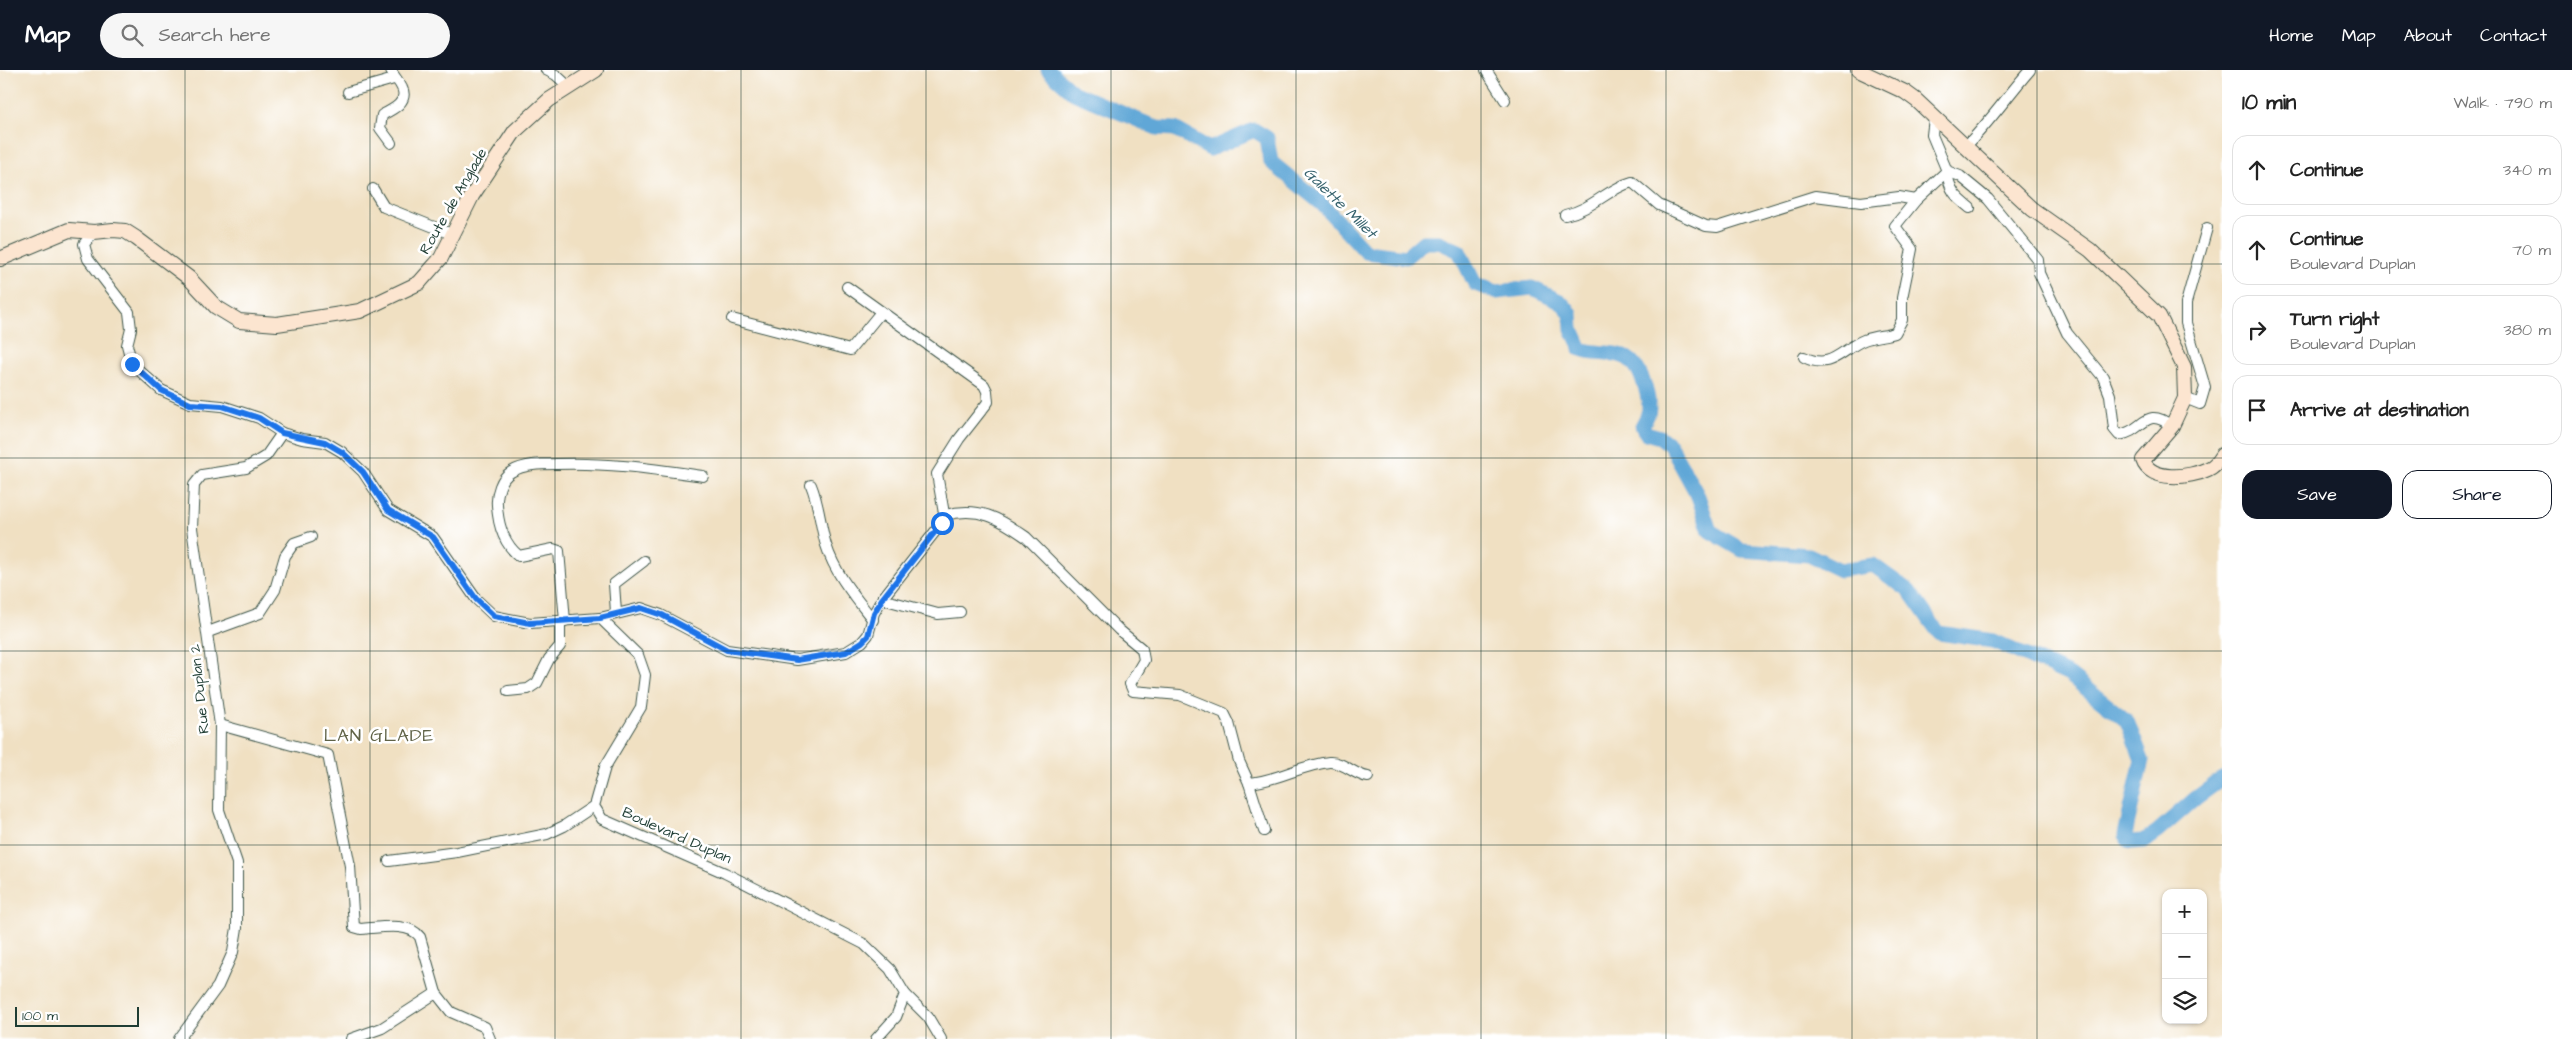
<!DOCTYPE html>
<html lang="en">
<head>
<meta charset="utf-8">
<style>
  body { margin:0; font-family:"Architects Daughter",sans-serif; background:#f6f6f6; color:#222 }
  .controls { position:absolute; right:15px; bottom:15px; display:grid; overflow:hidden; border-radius:10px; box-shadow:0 1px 4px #0004 }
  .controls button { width:45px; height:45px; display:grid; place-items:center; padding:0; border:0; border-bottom:1px solid #e0e0e0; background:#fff; color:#222; font:25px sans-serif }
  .scale { position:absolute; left:15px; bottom:12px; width:124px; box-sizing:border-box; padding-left:5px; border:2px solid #1f3d34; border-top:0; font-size:14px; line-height:18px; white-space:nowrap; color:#1f3d34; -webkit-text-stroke:4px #fff; paint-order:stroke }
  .stop { position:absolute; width:15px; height:15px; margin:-11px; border:4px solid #1a73e8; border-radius:50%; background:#fff }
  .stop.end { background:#1a73e8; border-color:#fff; box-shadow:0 1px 5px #0008 }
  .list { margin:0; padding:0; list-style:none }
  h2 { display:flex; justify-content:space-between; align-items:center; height:65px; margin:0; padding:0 20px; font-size:21px }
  h2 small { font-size:16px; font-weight:400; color:#767676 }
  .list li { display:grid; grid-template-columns:32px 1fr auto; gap:15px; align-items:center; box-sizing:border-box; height:70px; margin:0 10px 10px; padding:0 10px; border:1px solid #e0e0e0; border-radius:15px }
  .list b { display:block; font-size:19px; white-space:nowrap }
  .list p { margin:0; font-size:16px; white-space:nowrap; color:#767676 }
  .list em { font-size:16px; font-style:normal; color:#767676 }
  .actions { display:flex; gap:10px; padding:15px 20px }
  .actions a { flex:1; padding:11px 0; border:1px solid #111827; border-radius:15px; text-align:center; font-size:18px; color:#111827 }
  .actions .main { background:#111827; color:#fff }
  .icon { flex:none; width:28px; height:28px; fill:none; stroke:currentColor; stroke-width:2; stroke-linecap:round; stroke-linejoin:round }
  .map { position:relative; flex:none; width:2222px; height:969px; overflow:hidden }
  header { display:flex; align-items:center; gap:30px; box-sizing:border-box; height:70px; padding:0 25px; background:#111827; color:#fff }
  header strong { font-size:24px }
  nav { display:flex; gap:28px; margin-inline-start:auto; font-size:18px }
  .search { width:350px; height:45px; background:#f6f6f6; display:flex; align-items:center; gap:12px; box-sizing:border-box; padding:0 18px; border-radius:28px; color:#767676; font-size:19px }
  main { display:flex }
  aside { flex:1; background:#fff }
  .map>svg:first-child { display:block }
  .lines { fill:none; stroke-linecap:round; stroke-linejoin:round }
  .river { stroke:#61a7d7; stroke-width:15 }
  .street-casing { stroke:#3e5549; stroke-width:12 }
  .secondary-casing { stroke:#3e5549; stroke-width:16 }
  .street { stroke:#fff; stroke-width:10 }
  .secondary { stroke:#fce5d0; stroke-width:14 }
  .route { stroke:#1a73e8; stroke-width:6 }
  .grid { fill:none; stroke:#1f3d34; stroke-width:1; stroke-opacity:0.55 }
  .labels { text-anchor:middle; stroke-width:5; stroke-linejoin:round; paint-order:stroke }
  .street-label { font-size:15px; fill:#1f3d34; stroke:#fff }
  .water-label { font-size:16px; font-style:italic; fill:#36626d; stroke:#fff }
  .quarter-label { font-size:18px; letter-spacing:1px; fill:#606347; stroke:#fff }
</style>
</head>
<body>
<header>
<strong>Map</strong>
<div class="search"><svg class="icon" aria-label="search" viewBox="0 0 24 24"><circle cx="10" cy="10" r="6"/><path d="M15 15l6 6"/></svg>Search here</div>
<nav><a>Home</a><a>Map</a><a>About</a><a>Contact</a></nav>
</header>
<main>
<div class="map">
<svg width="2222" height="969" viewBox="0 0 2222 969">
  <rect width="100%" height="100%" fill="#fff"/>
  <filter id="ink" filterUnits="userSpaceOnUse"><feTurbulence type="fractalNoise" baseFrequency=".02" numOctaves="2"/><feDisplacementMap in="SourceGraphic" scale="10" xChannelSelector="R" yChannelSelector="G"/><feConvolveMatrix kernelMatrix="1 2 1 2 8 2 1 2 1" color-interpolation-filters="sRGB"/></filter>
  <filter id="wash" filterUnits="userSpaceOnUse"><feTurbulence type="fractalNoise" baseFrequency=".0096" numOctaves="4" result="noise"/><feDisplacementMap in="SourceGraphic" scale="20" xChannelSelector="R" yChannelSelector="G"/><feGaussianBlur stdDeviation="1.12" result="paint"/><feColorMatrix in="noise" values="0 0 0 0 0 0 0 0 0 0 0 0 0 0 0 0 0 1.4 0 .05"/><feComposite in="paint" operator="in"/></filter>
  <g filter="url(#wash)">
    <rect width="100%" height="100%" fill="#f0e0c2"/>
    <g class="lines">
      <path class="river" d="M1048,0L1074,23L1157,58L1175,59L1210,79L1254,60L1267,68L1271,92L1322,134L1366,182L1406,187L1423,172H1439L1459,181L1475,214L1497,222L1532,218L1560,231L1571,243L1572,259L1581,279C1596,285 1612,280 1627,288C1641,296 1648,323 1649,338C1649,343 1645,351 1642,356L1646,363L1660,367L1670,375L1698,426L1710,461L1742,480L1809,485L1840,500L1873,495L1909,521L1939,563L1993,571L2069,605L2127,651L2142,690L2125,765L2131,772L2144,771L2157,762L2196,728L2222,709"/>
    </g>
  </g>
  <g filter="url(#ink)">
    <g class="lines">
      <g class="street-casing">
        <g id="street">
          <path d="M546,0L556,5L569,17"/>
          <path d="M1486,0L1505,30"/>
          <path d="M348,22L394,9"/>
          <path d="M1934,48L1932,65L1947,101L1960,106L1988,129L2038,190L2039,203L2067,263L2103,307L2110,325L2114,359L2119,365C2145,361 2144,335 2172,356"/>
          <path d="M391,73L380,58L382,45C392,40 409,32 402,18C399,11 394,7 391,0"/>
          <path d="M1965,77C1989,53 2008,25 2030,0"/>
          <path d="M373,119L384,137L454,165"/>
          <path d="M1565,145C1593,139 1607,119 1632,112L1659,135L1706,156L1717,157L1815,126L1861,132L1899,127L1916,130"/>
          <path d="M94,162L84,174L88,189L129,242L131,259L127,275L132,294L161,320L190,333L222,336L259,348L282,363L302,369L325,372L342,382L363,402L388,440L433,467L476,529L494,546L530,553L600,548L638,585L645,605L641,637L605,697L594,736L602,749L725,803L864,874L890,899L905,924L896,947L876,969"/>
          <path d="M732,249L850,280L881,242"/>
          <path d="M1804,287C1831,301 1842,279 1864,270C1874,266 1885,266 1895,263L1902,250V228L1912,179L1895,156L1916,130L1947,101C1949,120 1955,126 1970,138"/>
          <path d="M2185,328L2200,334L2205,317L2186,253V233L2207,158"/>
          <path d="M811,415C819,434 820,455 826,475C835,504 855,527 873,550"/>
          <path d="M945,445C979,436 999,448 1026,467L1119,560L1142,579L1144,590L1130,614L1133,621L1180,625L1224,643L1229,653L1239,691L1249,713L1264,761"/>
          <path d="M882,529L938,544L960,542"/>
          <path d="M616,542L614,514L644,491"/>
          <path d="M600,548L641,538L661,545L727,580L797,590L846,582L862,572L868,565L874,543L882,529L945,449L937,404L959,369L988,332L987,321L984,315L847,217"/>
          <path d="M565,551L559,481L553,479L519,486C504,474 498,454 497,435C496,424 501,408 511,402C524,394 541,394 555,394C606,392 653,399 703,406"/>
          <path d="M208,562L260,543L275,520L285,486L294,473L311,467"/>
          <path d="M508,621L528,619L537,613L549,589L560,576V552"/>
          <path d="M220,655L328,685L350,796L354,857L361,859C378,858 409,851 420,867L436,923L451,942L485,957L490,969"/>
          <path d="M1249,713C1277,711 1301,695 1329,692C1343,691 1354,705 1368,707"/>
          <path d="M389,791L457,782L547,764L564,756L594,736"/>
          <path d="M905,924L928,947L941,969"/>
          <path d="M179,969L218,916L233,882L237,858V793L219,740L220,655L192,458L194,415L202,405L246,398L266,386L282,363"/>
          <path d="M351,969L382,958L436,923"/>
        </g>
      </g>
      <g class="secondary-casing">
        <g id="secondary">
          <path d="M1858,0L1905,22L1916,30L2032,139L2090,180L2159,246L2184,297L2185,328L2172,356L2143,390C2150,412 2190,408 2208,399C2213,397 2219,390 2222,385"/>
          <path d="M0,189L69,160L94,162L113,160L125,161L136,168L189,208L216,237L239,251L277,254L360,241L419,213L441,188L472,126L515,61L549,30L596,0"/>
        </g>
      </g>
      <use href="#street" class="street"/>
      <use href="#secondary" class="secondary"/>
    </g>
  </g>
  <g class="lines" filter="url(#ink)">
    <path class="route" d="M132,294L161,320L190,334L222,336L259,348L282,363L325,372L342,382L363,402L388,440L433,467L476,529L494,546L530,553L600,548L641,538L662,545L727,580L797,590L846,582L862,572L868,566L874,543L882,529L942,453"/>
  </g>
  <path class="grid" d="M185,0V969M370,0V969M555,0V969M741,0V969M926,0V969M1111,0V969M1296,0V969M1481,0V969M1666,0V969M1852,0V969M2037,0V969M0,194H2222M0,388H2222M0,581H2222M0,775H2222"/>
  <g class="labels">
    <g class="street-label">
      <text transform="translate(453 131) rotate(-60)" y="5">Route de Anglade</text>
      <text transform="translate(199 619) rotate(-96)" y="5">Rue Duplan 2</text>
      <text transform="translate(677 765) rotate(24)" y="5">Boulevard Duplan</text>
    </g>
    <g class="water-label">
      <text transform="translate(1341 132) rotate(44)" y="6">Galette Millet</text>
    </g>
    <g class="quarter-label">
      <text x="379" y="671">LAN GLADE</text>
    </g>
  </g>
</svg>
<div class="controls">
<button>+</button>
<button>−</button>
<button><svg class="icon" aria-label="layers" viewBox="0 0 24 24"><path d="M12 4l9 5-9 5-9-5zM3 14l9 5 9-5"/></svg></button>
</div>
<div class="scale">100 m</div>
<div class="stop" style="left:942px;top:453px"></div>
<div class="stop end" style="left:132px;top:294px"></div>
</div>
<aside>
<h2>10 min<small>Walk · 790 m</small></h2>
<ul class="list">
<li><svg class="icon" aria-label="ahead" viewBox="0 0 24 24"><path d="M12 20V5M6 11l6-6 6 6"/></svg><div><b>Continue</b></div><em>340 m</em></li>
<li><svg class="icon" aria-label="ahead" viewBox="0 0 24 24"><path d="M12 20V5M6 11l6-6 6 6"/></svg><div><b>Continue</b><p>Boulevard Duplan</p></div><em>70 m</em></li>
<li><svg class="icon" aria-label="right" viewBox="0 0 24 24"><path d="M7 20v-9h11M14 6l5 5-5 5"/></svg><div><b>Turn right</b><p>Boulevard Duplan</p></div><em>380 m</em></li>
<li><svg class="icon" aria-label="arrive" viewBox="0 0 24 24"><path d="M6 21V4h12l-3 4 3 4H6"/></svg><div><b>Arrive at destination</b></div></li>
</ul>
<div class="actions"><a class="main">Save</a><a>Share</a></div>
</aside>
</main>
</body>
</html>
